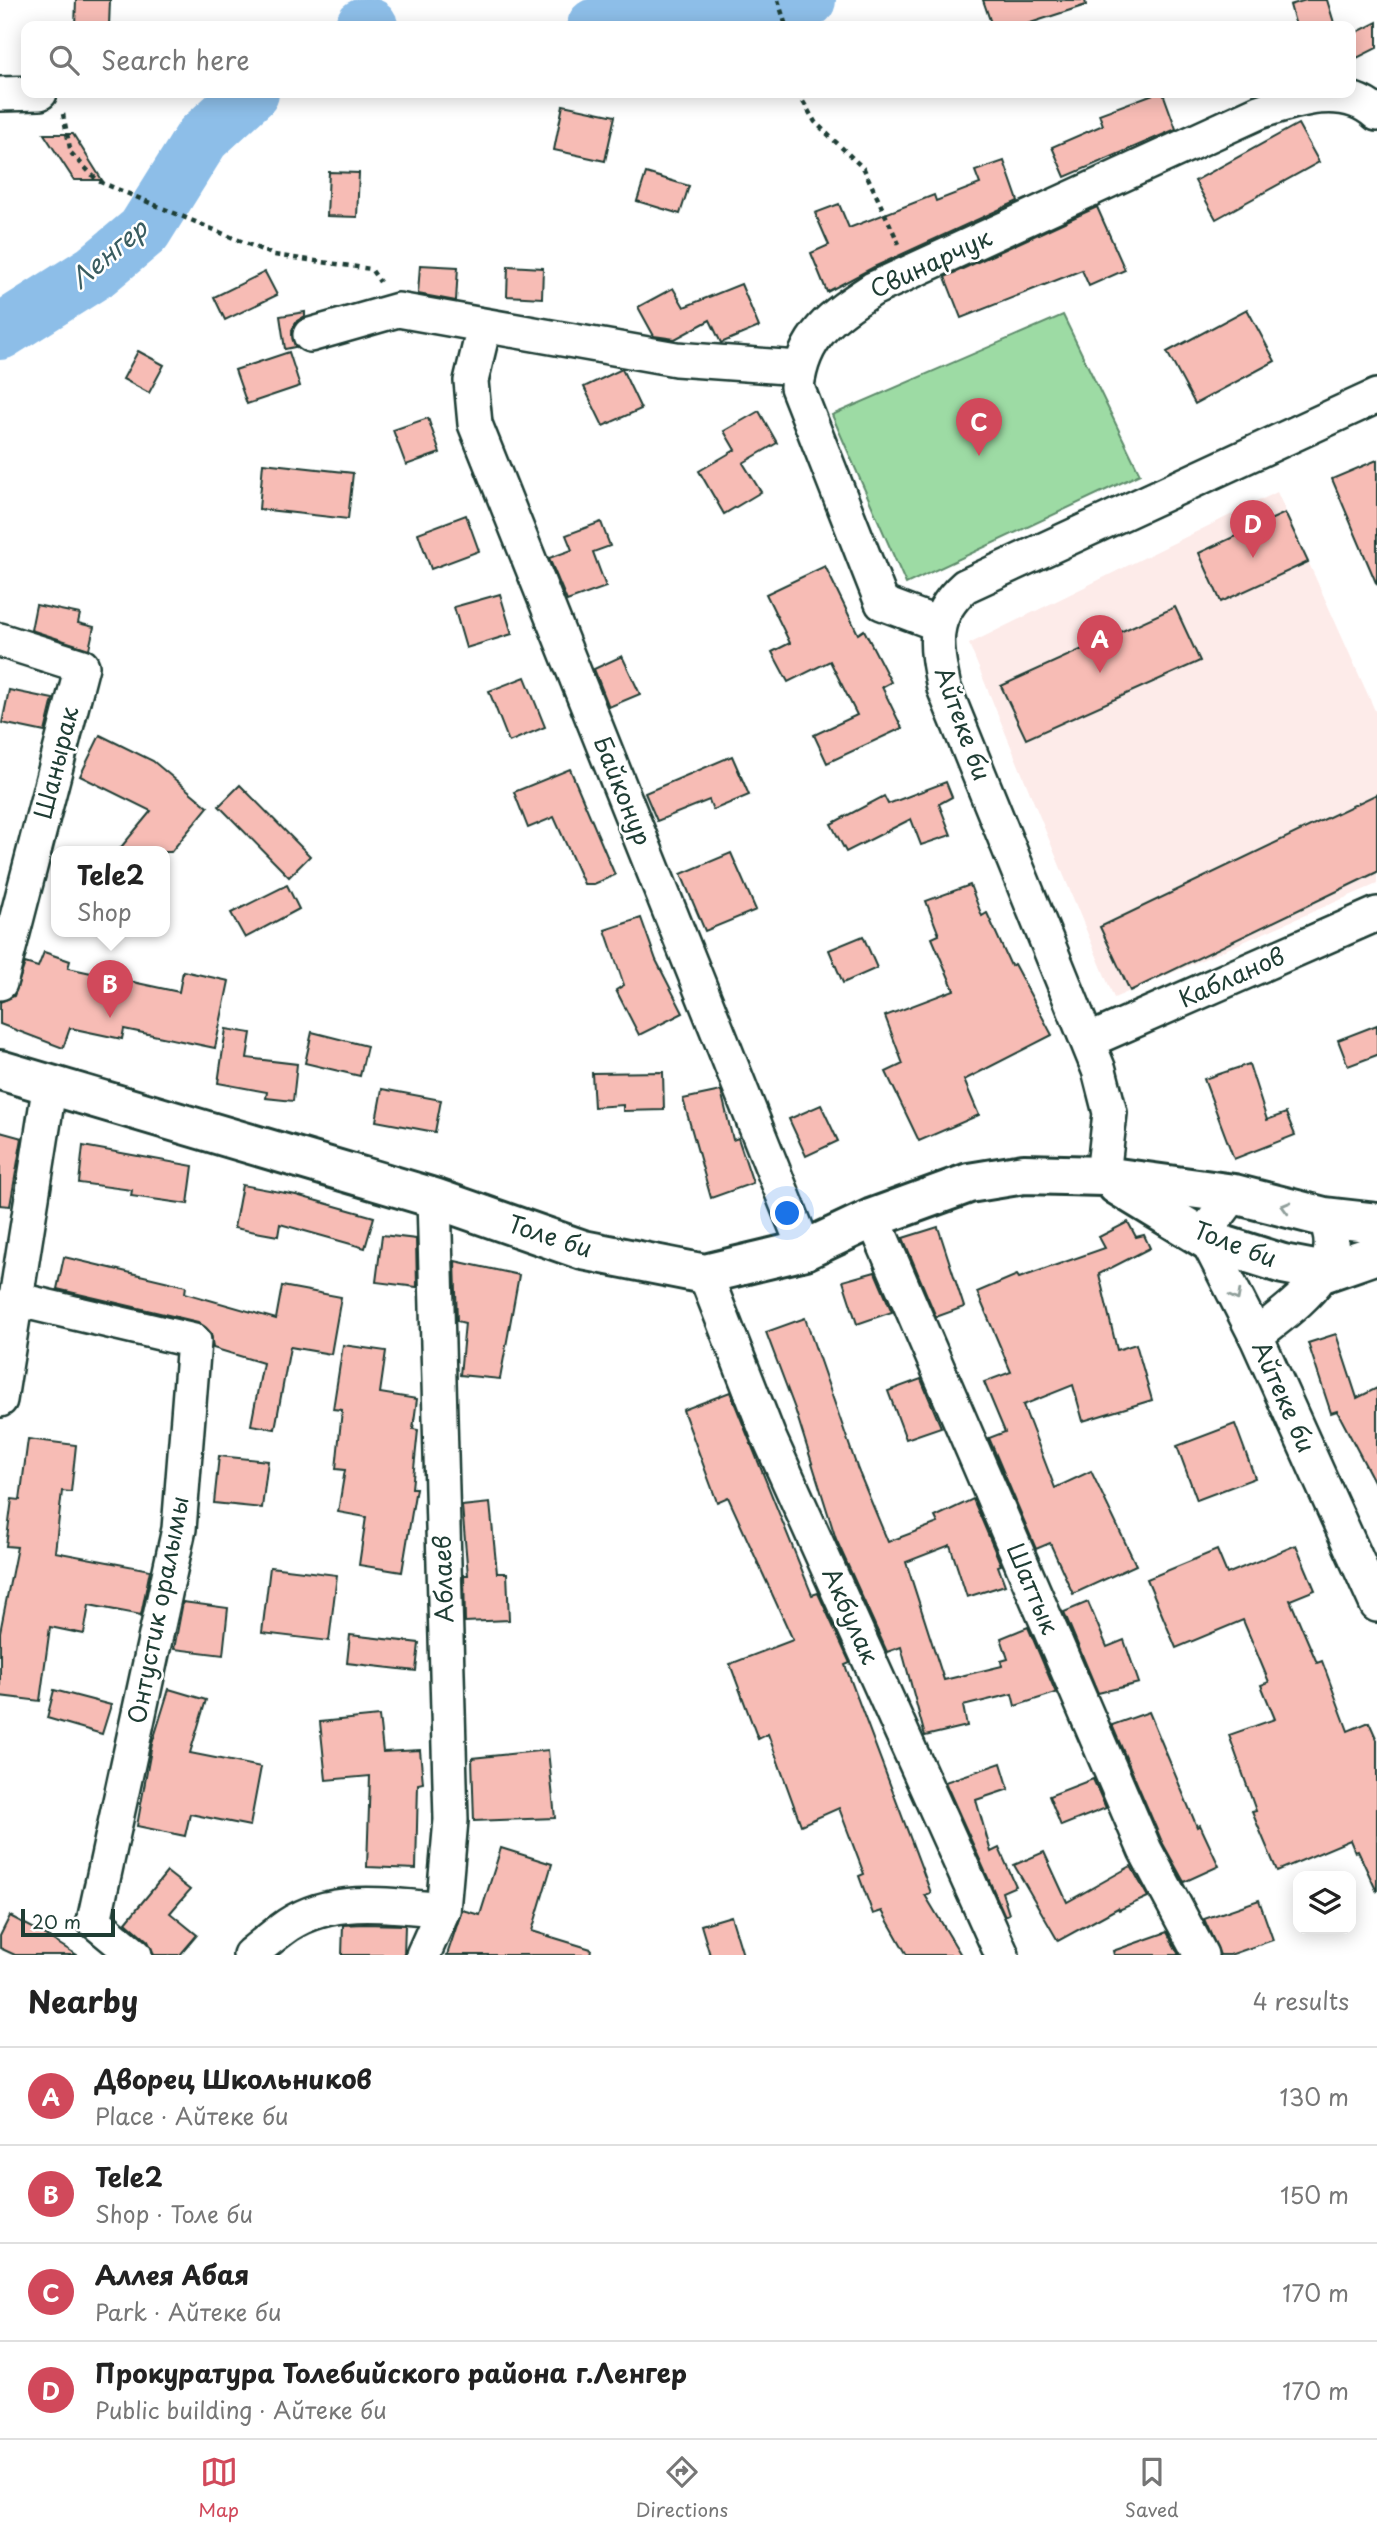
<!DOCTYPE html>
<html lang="en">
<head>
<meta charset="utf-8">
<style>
  body { margin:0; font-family:"Playpen Sans",sans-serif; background:#f2f2f2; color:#222 }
  .controls { position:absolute; right:21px; bottom:21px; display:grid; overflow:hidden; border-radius:14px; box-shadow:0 4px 18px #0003 }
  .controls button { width:63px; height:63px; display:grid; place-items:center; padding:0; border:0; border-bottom:2px solid #e0e0e0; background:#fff; color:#222; font:35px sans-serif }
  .scale { position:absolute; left:21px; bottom:18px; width:94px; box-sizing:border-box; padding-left:7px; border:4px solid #1f3d34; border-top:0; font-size:19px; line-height:24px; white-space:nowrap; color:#1f3d34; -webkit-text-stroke:5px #fff; paint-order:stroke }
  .you { position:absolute; left:788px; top:1214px; width:24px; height:24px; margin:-18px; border:5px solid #fff; border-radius:50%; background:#1a73e8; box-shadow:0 0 0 10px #1a73e833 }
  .badge { display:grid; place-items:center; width:46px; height:46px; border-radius:50%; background:#d1495b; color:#fff; font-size:23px; font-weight:700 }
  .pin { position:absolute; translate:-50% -58px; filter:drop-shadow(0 2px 4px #0008) }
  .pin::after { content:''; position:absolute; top:37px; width:24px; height:21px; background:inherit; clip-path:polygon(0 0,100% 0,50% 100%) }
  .popup { position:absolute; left:51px; top:846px; width:119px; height:91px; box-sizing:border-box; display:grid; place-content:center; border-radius:14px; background:#fff; filter:drop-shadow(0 2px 5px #0005); font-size:23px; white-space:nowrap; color:#767676 }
  .popup b { font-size:26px; color:#222 }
  .popup::after { content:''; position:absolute; left:50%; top:100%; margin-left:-14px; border:14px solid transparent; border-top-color:#fff }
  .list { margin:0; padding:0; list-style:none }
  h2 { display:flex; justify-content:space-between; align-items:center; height:91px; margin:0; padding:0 28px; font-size:30px }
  h2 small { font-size:23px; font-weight:400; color:#767676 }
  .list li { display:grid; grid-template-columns:46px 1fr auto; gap:21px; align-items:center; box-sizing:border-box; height:98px; padding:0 28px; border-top:2px solid #e0e0e0 }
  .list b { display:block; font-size:26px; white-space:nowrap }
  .list p { margin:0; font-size:23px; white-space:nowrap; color:#767676 }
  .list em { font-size:23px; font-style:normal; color:#767676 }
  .icon { flex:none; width:38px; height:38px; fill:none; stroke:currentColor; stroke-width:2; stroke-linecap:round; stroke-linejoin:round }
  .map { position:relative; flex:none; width:1377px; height:1955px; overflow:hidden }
  .search { position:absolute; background:#fff; box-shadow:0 4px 18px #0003; left:21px; right:21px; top:21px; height:77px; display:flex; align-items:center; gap:18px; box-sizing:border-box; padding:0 24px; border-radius:14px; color:#767676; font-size:26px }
  .sheet { height:483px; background:#fff }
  nav { display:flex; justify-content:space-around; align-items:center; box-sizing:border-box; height:98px; border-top:2px solid #e0e0e0; background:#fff; font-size:19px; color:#767676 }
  nav a { display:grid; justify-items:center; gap:4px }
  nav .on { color:#d1495b }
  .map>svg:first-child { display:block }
  .built { fill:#fdebe9 }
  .green { fill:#9ddba4; stroke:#5e8c6c; stroke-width:2 }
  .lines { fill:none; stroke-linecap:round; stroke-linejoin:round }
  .river { stroke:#8dbee8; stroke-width:56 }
  .building { fill:#f7bcb5; stroke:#1f3d34; stroke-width:2 }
  .street-casing { stroke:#1f3d34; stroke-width:38 }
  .secondary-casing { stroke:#1f3d34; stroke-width:44 }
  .path { stroke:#1f3d34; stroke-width:4.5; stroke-dasharray:5 5; stroke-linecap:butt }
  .street { stroke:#fff; stroke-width:33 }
  .secondary { stroke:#fff; stroke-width:38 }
  .oneway { stroke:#8f9e9a }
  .labels { text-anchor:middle; stroke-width:5; stroke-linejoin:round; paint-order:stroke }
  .street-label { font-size:24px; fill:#1f3d34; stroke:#fff }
  .water-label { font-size:26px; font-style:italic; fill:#3a5d61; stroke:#fff }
</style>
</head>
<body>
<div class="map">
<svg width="1377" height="1955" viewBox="0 0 1377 1955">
  <rect width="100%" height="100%" fill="#fff"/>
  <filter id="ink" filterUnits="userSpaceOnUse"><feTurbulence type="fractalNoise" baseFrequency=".0143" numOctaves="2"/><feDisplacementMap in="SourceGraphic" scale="14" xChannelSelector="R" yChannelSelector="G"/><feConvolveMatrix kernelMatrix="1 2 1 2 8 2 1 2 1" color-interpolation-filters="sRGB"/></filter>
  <g filter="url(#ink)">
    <path class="built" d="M1277,492L1377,715V884L1114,998L969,644Z"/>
    <path class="green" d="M1063,315L1140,474L906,584L832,415Z"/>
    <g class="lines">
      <g class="river">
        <path d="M363,26H370"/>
        <path d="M595,26L670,9L780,11L808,0"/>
        <path d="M0,332L95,272L144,231L202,138L251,93"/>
      </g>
    </g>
    <g class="building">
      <path d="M76,0H110L109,26H75Z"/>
      <path d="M983,0H1085L1086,5L1021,26H992Z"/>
      <path d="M1306,0H1327L1335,26H1296L1290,5Z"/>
      <path d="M1377,22V48L1357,58L1351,44V35Z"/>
      <path d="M1156,93H1163L1176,129L1065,177L1052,147L1103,125L1099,114Z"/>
      <path d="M563,105L615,116L605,161L554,150Z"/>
      <path d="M1298,124L1319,162L1216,219L1195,181Z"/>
      <path d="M44,134H73L102,180H74Z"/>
      <path d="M1004,161L1018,201L874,267L827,292L811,253L829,245L815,213L839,204L849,228L934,195L936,201L980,184L975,171Z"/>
      <path d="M329,172L359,173L357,217L327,216Z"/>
      <path d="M646,173L689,186L680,214L637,201Z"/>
      <path d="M1097,207L1125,270L1089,286L1082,270L961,318L945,277Z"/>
      <path d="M420,265L458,267L456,301L418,294Z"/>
      <path d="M508,266L543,268L542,298L507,296Z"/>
      <path d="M265,272L277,295L225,320L214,297Z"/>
      <path d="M741,284L759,327L721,343L710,320L675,339L654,336L638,307L673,288L684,307Z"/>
      <path d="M1247,309L1275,361L1195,404L1167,352Z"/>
      <path d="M305,312V316L297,321L292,330L295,347L285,349L280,316Z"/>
      <path d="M138,351L164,365L149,393L123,379Z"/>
      <path d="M289,352L300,386L247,404L235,370Z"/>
      <path d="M622,369L641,409L603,426L584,387Z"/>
      <path d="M759,411L777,443L743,463L761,492L724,514L699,471L735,450L724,431Z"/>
      <path d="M428,418L440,453L406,465L393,430Z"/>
      <path d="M1377,460V585L1332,479Z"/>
      <path d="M263,463L353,473L348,519L259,509Z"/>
      <path d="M1285,513L1308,562L1221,602L1199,553Z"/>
      <path d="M466,515L479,551L431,569L418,533Z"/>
      <path d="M601,522L610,546L593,552L606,587L567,601L549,558L572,550L566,535Z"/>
      <path d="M825,566L858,634L864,630L891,682L882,687L902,728L827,763L814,735L857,715L830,661L788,682L772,652L790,643L766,594Z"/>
      <path d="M500,594L512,634L466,648L454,607Z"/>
      <path d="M36,605L80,614L78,623L94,627L89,649L31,630Z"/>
      <path d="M1175,607L1200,661L1026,739L1001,686Z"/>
      <path d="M622,656L640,694L609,707L594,669Z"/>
      <path d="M525,677L545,727L509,742L489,691Z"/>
      <path d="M9,690L53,699L45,732L2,723Z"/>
      <path d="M100,735L153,761L208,807L171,852H117L151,811L80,776Z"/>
      <path d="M732,756L749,795L713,810L709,800L657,821L645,793Z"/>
      <path d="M570,769L615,875L594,884H584L554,817L528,828L514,792Z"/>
      <path d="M946,782L952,797L939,804L951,835L921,845L911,819L846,852L831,824L884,796L888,804Z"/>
      <path d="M240,785L310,856L289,877L219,806Z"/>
      <path d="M1377,794V872L1130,991L1100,927Z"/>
      <path d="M731,853L756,910L705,931L681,874Z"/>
      <path d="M287,885L299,909L245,938L231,913Z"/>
      <path d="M970,885L982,916L987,913L1011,966L1014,964L1052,1035L964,1080L979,1115L919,1141L886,1072L903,1064L885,1016L954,990L932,938L939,935L926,901Z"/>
      <path d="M641,918L656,960L683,1013L639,1035L616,990L624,985L605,930Z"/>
      <path d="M863,936L877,968L843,983L829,950Z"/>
      <path d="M44,952L70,961L68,968L179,992L183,971L229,981L215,1048L124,1029L122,1039L70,1028L63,1048L0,1024V1002L14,996L25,963L38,967Z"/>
      <path d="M1377,1025V1055L1348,1066L1338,1040Z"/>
      <path d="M226,1029L251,1033L247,1058L297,1064L293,1101L266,1098L267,1092L218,1083Z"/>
      <path d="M312,1032L367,1046L360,1076L305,1063Z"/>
      <path d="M1249,1064L1267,1120L1286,1113L1295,1135L1234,1159L1204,1079Z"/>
      <path d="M663,1072L664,1110L623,1111V1105L594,1107L592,1073Z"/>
      <path d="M382,1089L441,1100L435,1132L376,1121Z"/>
      <path d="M721,1091L733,1140L738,1138L753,1183L711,1198L683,1099Z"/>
      <path d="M821,1105L838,1141L806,1156L789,1119Z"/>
      <path d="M0,1132L22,1138L10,1206L0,1205Z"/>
      <path d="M83,1146L193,1166L188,1204L131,1196L132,1190L79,1183Z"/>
      <path d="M242,1185L296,1195L374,1217L365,1248L280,1224L278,1236L234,1228Z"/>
      <path d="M1128,1222L1136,1237L1144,1235L1150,1248L1099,1274L1117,1350L1136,1344L1152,1400L1083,1421L1073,1385L1023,1405L1055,1488L1091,1471L1136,1565L1073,1594L1050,1543L1036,1549L989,1438L1005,1432L984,1382L1011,1372L977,1292L1017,1275L1019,1278L1105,1248L1099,1237Z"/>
      <path d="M938,1227L964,1307L936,1317L903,1238Z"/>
      <path d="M382,1235L416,1239L417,1287L376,1282Z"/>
      <path d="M64,1257L186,1286L185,1293L276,1319L282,1286L341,1297L331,1354L290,1347L275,1429L251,1425L263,1363L213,1348L211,1333L198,1322L57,1289Z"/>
      <path d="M455,1261L519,1275L500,1379L460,1375L465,1323L457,1321Z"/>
      <path d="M875,1272L892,1312L857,1324L843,1281Z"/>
      <path d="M805,1318L858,1470L888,1542L938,1523L935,1517L973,1499L1001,1565L998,1566L1005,1585L967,1597L950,1545L906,1562L944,1680L1002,1666L1001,1661L1008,1659L1001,1638L1028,1627L1056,1693L1015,1706L1012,1694L963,1706L967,1726L925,1736L901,1647L887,1652L836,1539L795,1409L766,1332Z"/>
      <path d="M1336,1334L1357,1398L1377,1388V1487L1337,1411L1331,1413L1308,1343Z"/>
      <path d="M343,1345L386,1351L380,1393L417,1399L413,1429L418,1430L412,1488H416L402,1572L359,1565L366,1517L338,1512L345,1470L336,1469L342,1410L333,1409Z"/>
      <path d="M921,1379L941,1427L906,1439L888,1391Z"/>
      <path d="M730,1392L812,1595L818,1593L850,1663L845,1665L931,1893L925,1895L961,1955H907L882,1911L873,1914L859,1876L864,1874L839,1808L801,1825L768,1734L758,1739L730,1664L793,1640L728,1497L717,1502L683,1410Z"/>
      <path d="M1235,1424L1255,1478L1197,1500L1177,1446Z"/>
      <path d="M28,1439L76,1445L71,1492L62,1491L55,1552L150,1570L141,1615L89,1605L84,1634L50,1627L40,1701L0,1696V1632L17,1547L6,1546L12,1499L20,1500Z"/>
      <path d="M219,1456L268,1461L262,1508L214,1503Z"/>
      <path d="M490,1503L497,1573H507L509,1620L465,1622L464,1575H468L462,1506Z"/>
      <path d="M1296,1545L1315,1590L1290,1600L1317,1663L1322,1661L1348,1731L1369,1722L1377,1740V1892L1358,1851L1355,1852L1350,1840L1277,1871L1252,1812L1256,1811L1229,1735L1275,1719L1261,1685L1269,1682L1243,1620L1176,1648L1147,1579L1217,1550L1227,1574Z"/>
      <path d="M270,1567L337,1575L329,1641L262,1633Z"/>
      <path d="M183,1602L228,1608L223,1655L174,1649Z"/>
      <path d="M1088,1602L1107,1647L1124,1640L1139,1683L1098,1693L1064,1612Z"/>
      <path d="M350,1635L419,1643L416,1671L347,1663Z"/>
      <path d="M169,1689L206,1700L190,1753L261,1767L250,1826L190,1814L185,1836L137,1826L152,1744Z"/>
      <path d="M54,1690L111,1705L102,1734L47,1718Z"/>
      <path d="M1149,1712L1197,1827L1200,1825L1219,1866L1184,1882L1162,1842L1112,1725Z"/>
      <path d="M379,1716L383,1752L420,1750L423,1783L418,1784L416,1869L367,1867L370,1776L326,1780L320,1722Z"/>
      <path d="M548,1750L555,1818L474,1821L472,1758Z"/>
      <path d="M1001,1763L1009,1789L976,1800L991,1852L999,1848L1016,1886L1002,1892L1009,1914L1005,1916L945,1782Z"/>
      <path d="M1093,1779L1106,1808L1061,1826L1049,1796Z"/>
      <path d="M501,1848L552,1864L532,1931L591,1949L590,1955H447L462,1910L480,1915Z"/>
      <path d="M1044,1852L1067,1902L1131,1866L1148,1897L1119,1910L1118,1908L1058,1941L1014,1865Z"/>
      <path d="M167,1872L190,1890L170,1913L197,1935L180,1955H154L148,1941L126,1922Z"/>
      <path d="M1259,1900L1273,1940L1230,1955H1220L1204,1919Z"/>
      <path d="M10,1916L35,1929L77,1955H15L0,1948V1936Z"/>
      <path d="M731,1916L743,1955H710L701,1925Z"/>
      <path d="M364,1924L405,1925L404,1955H342L343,1925Z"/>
      <path d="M1167,1932L1179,1955H1114L1113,1951Z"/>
    </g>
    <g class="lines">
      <g class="street-casing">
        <g id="street">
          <path d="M0,94L40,93"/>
          <path d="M484,327L471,381L475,424L805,1250"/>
          <path d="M310,335L398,310L676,359L799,368"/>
          <path d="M938,624L882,603L797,387C803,335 832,316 873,289L1259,112C1295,100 1345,83 1377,114"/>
          <path d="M0,640L82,666L0,983"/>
          <path d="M1088,1041L1377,914"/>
          <path d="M1103,1176L1110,1113L1099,1070L944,688C935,644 930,617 965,586L1377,396"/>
          <path d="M1234,1194L1212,1223L1207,1240L1256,1336L1377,1605"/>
          <path d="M873,1218L1145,1850L1201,1955"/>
          <path d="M705,1274L768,1435L1002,1955"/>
          <path d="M15,1299L194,1341L179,1529L94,1921L135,1955"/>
          <path d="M1256,1336C1291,1306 1352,1270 1324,1217"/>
          <path d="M0,1400L50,1083"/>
          <path d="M250,1955C262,1945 275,1934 288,1925C333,1895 393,1905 443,1910"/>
          <path d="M423,1955L443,1910L451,1820L434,1198"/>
        </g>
      </g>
      <g class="secondary-casing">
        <g id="secondary">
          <path d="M0,1070L434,1198L583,1250L705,1274L805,1250L873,1218L969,1183L1024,1174L1103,1176L1234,1194L1324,1217L1377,1223"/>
          <path d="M1117,1185L1207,1240L1283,1264L1325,1272L1377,1254"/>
        </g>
      </g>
      <g class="path">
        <path d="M778,0L786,26"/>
        <path d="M798,93L815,122L864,169L899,244"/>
        <path d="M63,114L71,153L98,181L274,255L371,269L380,282"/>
      </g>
      <use href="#street" class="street"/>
      <use href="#secondary" class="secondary"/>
    </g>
    <defs><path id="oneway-chevron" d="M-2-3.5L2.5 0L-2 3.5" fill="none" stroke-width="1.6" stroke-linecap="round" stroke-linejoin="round" transform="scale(1.75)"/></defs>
    <g class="oneway">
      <use href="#oneway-chevron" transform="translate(1286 1207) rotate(-165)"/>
      <use href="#oneway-chevron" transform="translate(1236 1296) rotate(63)"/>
    </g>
  </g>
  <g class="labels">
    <g class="street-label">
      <text transform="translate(931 264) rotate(-25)" y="8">Свинарчук</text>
      <text transform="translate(962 724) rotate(70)" y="8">Айтеке би</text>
      <text transform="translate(57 763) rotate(-76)" y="8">Шанырак</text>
      <text transform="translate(622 791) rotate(68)" y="8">Байконур</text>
      <text transform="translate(1232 978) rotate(-24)" y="8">Кабланов</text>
      <text transform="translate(550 1237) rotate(18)" y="8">Толе би</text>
      <text transform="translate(1235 1245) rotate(21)" y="8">Толе би</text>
      <text transform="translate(1283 1397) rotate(66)" y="8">Айтеке би</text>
      <text transform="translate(444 1579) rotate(-92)" y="8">Аблаев</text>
      <text transform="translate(1032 1589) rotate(67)" y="8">Шаттык</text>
      <text transform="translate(159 1610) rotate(-79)" y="8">Онтустик оралымы</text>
      <text transform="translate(850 1616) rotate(66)" y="8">Акбулак</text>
    </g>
    <g class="water-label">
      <text transform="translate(109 254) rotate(-40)" y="9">Ленгер</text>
    </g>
  </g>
</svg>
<div class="controls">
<button><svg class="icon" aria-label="layers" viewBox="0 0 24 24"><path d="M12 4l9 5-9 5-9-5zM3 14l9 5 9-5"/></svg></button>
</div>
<div class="scale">20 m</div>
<div class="you"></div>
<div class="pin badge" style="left:1100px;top:673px">A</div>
<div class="pin badge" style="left:110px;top:1018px">B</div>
<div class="popup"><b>Tele2</b>Shop</div>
<div class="pin badge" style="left:979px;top:456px">C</div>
<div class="pin badge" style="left:1253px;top:558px">D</div>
<div class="search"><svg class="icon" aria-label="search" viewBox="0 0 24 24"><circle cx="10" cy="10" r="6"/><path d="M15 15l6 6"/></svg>Search here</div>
</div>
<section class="sheet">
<h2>Nearby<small>4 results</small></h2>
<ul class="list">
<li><span class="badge">A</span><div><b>Дворец Школьников</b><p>Place · Айтеке би</p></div><em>130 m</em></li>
<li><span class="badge">B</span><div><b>Tele2</b><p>Shop · Толе би</p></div><em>150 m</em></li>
<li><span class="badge">C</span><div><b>Аллея Абая</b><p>Park · Айтеке би</p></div><em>170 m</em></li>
<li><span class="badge">D</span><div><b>Прокуратура Толебийского района г.Ленгер</b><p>Public building · Айтеке би</p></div><em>170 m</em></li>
</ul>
</section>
<nav>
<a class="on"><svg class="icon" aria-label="map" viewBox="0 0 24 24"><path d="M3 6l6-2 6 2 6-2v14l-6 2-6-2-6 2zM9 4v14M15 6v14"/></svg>Map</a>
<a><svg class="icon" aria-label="directions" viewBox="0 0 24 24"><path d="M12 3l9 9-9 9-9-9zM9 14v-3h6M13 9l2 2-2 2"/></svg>Directions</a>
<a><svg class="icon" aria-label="saved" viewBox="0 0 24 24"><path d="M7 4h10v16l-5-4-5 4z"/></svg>Saved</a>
</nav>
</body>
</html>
